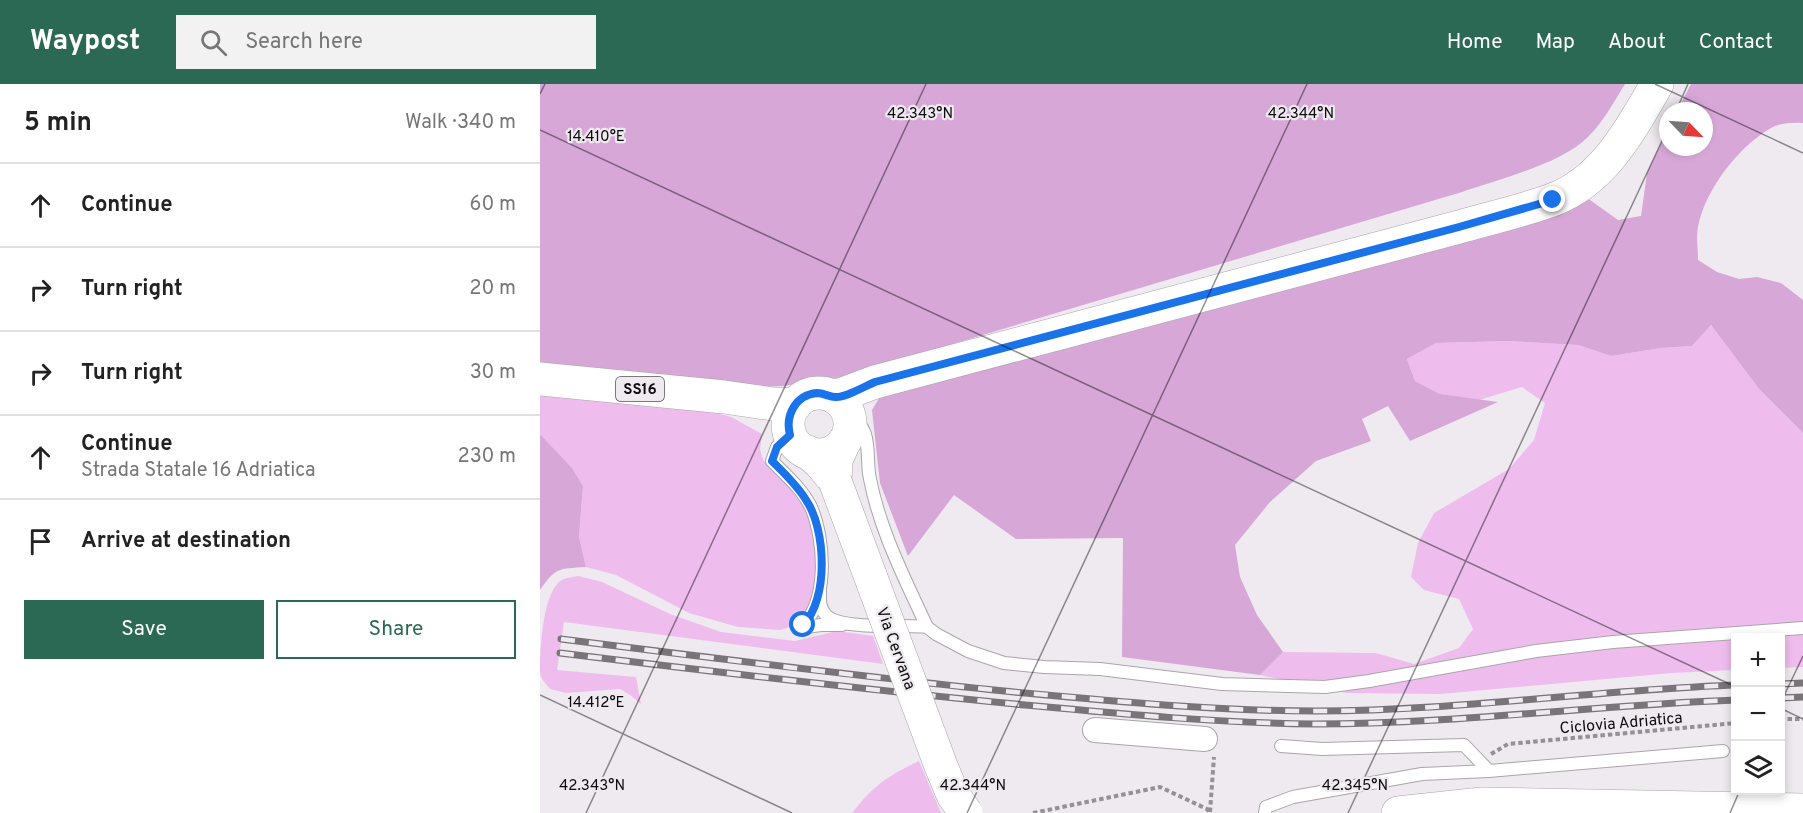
<!DOCTYPE html>
<html lang="en">
<head>
<meta charset="utf-8">
<style>
  body { margin:0; font-family:Overpass,sans-serif; background:#f2f2f2; color:#222 }
  .controls { position:absolute; right:18px; bottom:18px; display:grid; overflow:hidden; border-radius:0px; box-shadow:0 3px 9px #0003 }
  .controls button { width:54px; height:54px; display:grid; place-items:center; padding:0; border:0; border-bottom:2px solid #e0e0e0; background:#fff; color:#222; font:30px sans-serif }
  .compass { position:absolute; left:1119px; top:18px; width:54px; height:54px; border-radius:50%; background:#fff; box-shadow:0 3px 9px #0003; rotate:115deg }
  .stop { position:absolute; width:18px; height:18px; margin:-14px; border:4px solid #1a73e8; border-radius:50%; background:#fff }
  .stop.end { background:#1a73e8; border-color:#fff; box-shadow:0 2px 6px #0008 }
  .list { margin:0; padding:0; list-style:none }
  h2 { display:flex; justify-content:space-between; align-items:center; height:78px; margin:0; padding:0 24px; font-size:26px }
  h2 small { font-size:20px; font-weight:400; color:#767676 }
  .list li { display:grid; grid-template-columns:39px 1fr auto; gap:18px; align-items:center; box-sizing:border-box; height:84px; padding:0 24px; border-top:2px solid #e0e0e0 }
  .list b { display:block; font-size:22px; white-space:nowrap }
  .list p { margin:0; font-size:20px; white-space:nowrap; color:#767676 }
  .list em { font-size:20px; font-style:normal; color:#767676 }
  .actions { display:flex; gap:12px; padding:18px 24px }
  .actions a { flex:1; padding:14px 0; border:2px solid #2c6954; border-radius:0px; text-align:center; font-size:21px; color:#2c6954 }
  .actions .main { background:#2c6954; color:#fff }
  .icon { flex:none; width:33px; height:33px; fill:none; stroke:currentColor; stroke-width:2; stroke-linecap:round; stroke-linejoin:round }
  .map { position:relative; flex:none; width:1263px; height:729px; overflow:hidden }
  header { display:flex; align-items:center; gap:36px; box-sizing:border-box; height:84px; padding:0 30px; background:#2c6954; color:#fff }
  header strong { font-size:28px }
  nav { display:flex; gap:33px; margin-inline-start:auto; font-size:21px }
  .search { width:420px; height:54px; background:#f2f2f2; display:flex; align-items:center; gap:15px; box-sizing:border-box; padding:0 21px; border-radius:0px; color:#767676; font-size:22px }
  main { display:flex }
  aside { flex:1; background:#fff }
  .map>svg:first-child { display:block }
  .green { fill:#eebdee }
  .forest { fill:#d7a7d8 }
  .lines { fill:none; stroke-linecap:round; stroke-linejoin:round }
  .lane-casing { stroke:#aaa5aa; stroke-width:14 }
  .street-casing { stroke:#aaa5aa; stroke-width:26 }
  .secondary-casing { stroke:#aaa5aa; stroke-width:34 }
  .primary-casing { stroke:#aaa5aa; stroke-width:34 }
  .path { stroke:#949094; stroke-width:4; stroke-dasharray:4.5 3; stroke-linecap:butt }
  .lane { stroke:#fff; stroke-width:12 }
  .street { stroke:#fff; stroke-width:24 }
  .secondary { stroke:#fff; stroke-width:33 }
  .primary { stroke:#fff; stroke-width:33 }
  .rail-casing { stroke:#787478; stroke-width:7 }
  .rail { stroke:#efeaef; stroke-width:4.5; stroke-dasharray:14; stroke-linecap:butt }
  .secondary-bridge-casing { stroke:#aaa5aa; stroke-width:34; stroke-linecap:butt }
  .secondary-bridge { stroke:#fff; stroke-width:33 }
  .route { stroke:#1a73e8; stroke-width:8 }
  .ticks { fill:none; stroke:#0d0b0d; stroke-width:1.5; stroke-opacity:0.45 }
  .labels { text-anchor:middle; stroke-width:4.5; stroke-linejoin:round; paint-order:stroke }
  .shield { fill:#efeaef; stroke:#514e51; stroke-width:1.5 }
  .shield-label { font-size:15px; font-weight:bold; fill:#0d0b0d }
  .street-label { font-size:16px; fill:#0d0b0d; stroke:#efeaef }
  .ticks-label { font-size:15px; text-anchor:middle; fill:#0d0b0d; stroke:#efeaef; stroke-width:4.5; stroke-linejoin:round; paint-order:stroke }
</style>
</head>
<body>
<header>
<strong>Waypost</strong>
<div class="search"><svg class="icon" aria-label="search" viewBox="0 0 24 24"><circle cx="10" cy="10" r="6"/><path d="M15 15l6 6"/></svg>Search here</div>
<nav><a>Home</a><a>Map</a><a>About</a><a>Contact</a></nav>
</header>
<main>
<aside>
<h2>5 min<small>Walk · 340 m</small></h2>
<ul class="list">
<li><svg class="icon" aria-label="ahead" viewBox="0 0 24 24"><path d="M12 20V5M6 11l6-6 6 6"/></svg><div><b>Continue</b></div><em>60 m</em></li>
<li><svg class="icon" aria-label="right" viewBox="0 0 24 24"><path d="M7 20v-9h11M14 6l5 5-5 5"/></svg><div><b>Turn right</b></div><em>20 m</em></li>
<li><svg class="icon" aria-label="right" viewBox="0 0 24 24"><path d="M7 20v-9h11M14 6l5 5-5 5"/></svg><div><b>Turn right</b></div><em>30 m</em></li>
<li><svg class="icon" aria-label="ahead" viewBox="0 0 24 24"><path d="M12 20V5M6 11l6-6 6 6"/></svg><div><b>Continue</b><p>Strada Statale 16 Adriatica</p></div><em>230 m</em></li>
<li><svg class="icon" aria-label="arrive" viewBox="0 0 24 24"><path d="M6 21V4h12l-3 4 3 4H6"/></svg><div><b>Arrive at destination</b></div></li>
</ul>
<div class="actions"><a class="main">Save</a><a>Share</a></div>
</aside>
<div class="map">
<svg width="1263" height="729" viewBox="0 0 1263 729">
  <rect width="100%" height="100%" fill="#efeaef"/>
  <g class="green">
    <path d="M1171,241L1219,305L1263,349V583L1241,584L1240,554H1196L1195,586L1132,589L900,610L807,609L720,591L743,568L836,569L874,580L919,564L933,545L919,515L884,506L871,493L878,459L894,429L969,385L994,356L1005,319L982,303L939,316L900,310L875,297L867,275L896,259L968,257L1038,261L1071,272L1121,264L1152,262Z"/>
    <path d="M0,308L165,326L191,333L222,350L220,365L223,376L235,386L262,413L274,438L279,502L260,539L241,546L198,543L149,529L76,491L46,483L39,453L43,402L32,384L0,350Z"/>
    <path d="M38,492L62,498L130,530L181,548L255,557L297,547L333,552L343,580L24,538L17,586L96,593L101,620L90,611L80,605L26,609L10,605C6,600 1,595 0,589C0,567 2,512 20,497C24,494 33,493 38,492Z"/>
    <path d="M379,677L401,729H312C335,700 346,693 379,677Z"/>
  </g>
  <g class="forest">
    <path d="M0,0H1085C1074,18 1063,38 1048,53C1021,80 959,95 922,108L302,293L243,302L214,303L0,282Z"/>
    <path d="M1151,0H1263V39C1254,38 1239,39 1231,44C1198,63 1165,106 1158,143C1156,153 1158,166 1158,176L1177,188L1199,195L1217,193L1241,199L1263,216V349L1219,305L1171,241L1152,262L1121,264L1071,272L1038,261L968,257L896,259L867,275L875,297L900,310L958,318L870,357L848,322L822,335L831,357L776,377L730,418L695,461L700,493L717,531L743,568L720,591L582,573L583,454L476,455L414,411L368,472L340,399L332,326L341,311L1043,111L1078,136L1101,132L1107,89L1128,45V63H1164V27H1137Z"/>
    <path d="M0,350L32,384L43,402L39,453L46,483C18,485 16,483 0,506Z"/>
  </g>
  <g class="lines">
    <g class="lane-casing">
      <g id="lane">
        <path d="M309,334C334,342 325,374 330,395C340,447 365,495 387,543"/>
        <path d="M250,351L237,363L232,377C246,391 262,405 271,423C285,455 290,522 258,545"/>
        <path d="M280,507C280,515 279,523 285,530C298,547 364,540 387,543L396,550L428,567L464,579L504,583L560,585L682,600L785,603L829,597L996,567L1073,558L1263,544"/>
        <path d="M259,544L281,541H302"/>
        <path d="M741,662L782,665L924,661L949,687"/>
        <path d="M725,729L726,723L753,713L882,690L949,687L1183,667"/>
      </g>
    </g>
    <g class="street-casing">
      <path id="street" d="M555,646L665,655"/>
    </g>
    <g class="secondary-casing">
      <g id="secondary">
        <path d="M268,368L281,380L295,397"/>
        <path d="M295,397L296,376L304,358"/>
        <path d="M858,729L942,720L1263,726"/>
      </g>
    </g>
    <g class="primary-casing">
      <g id="primary">
        <path d="M0,295L184,313L233,320L255,321"/>
        <circle cx="279" cy="340" r="31"/>
        <path d="M295,313L335,298L919,143C950,134 982,127 1012,116C1064,97 1091,45 1117,0"/>
      </g>
    </g>
    <g class="path">
      <path d="M1240,635H1263"/>
      <path d="M951,670L968,660L1196,639"/>
      <path d="M670,728L674,673"/>
      <path d="M493,729L620,703L667,725L670,729"/>
    </g>
    <use href="#lane" class="lane"/>
    <use href="#street" class="street"/>
    <use href="#secondary" class="secondary"/>
    <use href="#primary" class="primary"/>
    <g class="rail-casing">
      <g id="rail">
        <path d="M21,555C172,574 323,593 474,608C575,617 675,627 776,627C916,627 1055,606 1196,601"/>
        <path d="M20,569C175,588 330,606 485,621C582,630 678,639 775,640C916,640 1055,621 1196,616"/>
        <path d="M1240,600L1263,599"/>
        <path d="M1240,614L1263,613"/>
      </g>
    </g>
    <use href="#rail" class="rail"/>
    <g class="secondary-bridge-casing">
      <path id="secondary-bridge" d="M295,397L401,682L413,711L426,729"/>
    </g>
    <use href="#secondary-bridge" class="secondary-bridge"/>
  </g>
  <g class="lines">
    <path class="route" d="M263,541C289,515 286,445 266,416C257,401 244,389 232,377L237,363L250,351C245,332 255,311 277,309C284,309 289,313 295,313C305,314 325,302 335,298L919,143L1013,116"/>
  </g>
  <path class="ticks" d="M1115,0L1263,69M0,10L5,0M1136,27L1148,0M0,46L1196,603M0,611L252,729M1240,620L1263,572M1240,624L1263,635M46,729L386,0M427,729L767,0M808,729L1128,44M1190,729L1200,706"/>
  <g class="labels">
    <rect class="shield" x="76" y="293" width="48" height="24" rx="4.5"/>
    <g class="shield-label">
      <text x="100" y="310">SS16</text>
    </g>
    <g class="street-label">
      <text transform="translate(357 564) rotate(70)" y="6">Via Cervana</text>
      <text transform="translate(1081 638) rotate(-5)" y="6">Ciclovia Adriatica</text>
    </g>
  </g>
  <g class="ticks-label">
    <text x="380" y="34">42.343°N</text>
    <text x="761" y="34">42.344°N</text>
    <text x="56" y="57">14.410°E</text>
    <text x="56" y="623">14.412°E</text>
    <text x="52" y="706">42.343°N</text>
    <text x="433" y="706">42.344°N</text>
    <text x="815" y="706">42.345°N</text>
  </g>
</svg>
<div class="controls">
<button>+</button>
<button>−</button>
<button><svg class="icon" aria-label="layers" viewBox="0 0 24 24"><path d="M12 4l9 5-9 5-9-5zM3 14l9 5 9-5"/></svg></button>
</div>
<svg class="compass" viewBox="-18 -18 36 36"><path d="M0-13l5 13h-10z" fill="#e53935"/><path d="M0 13l5-13h-10z" fill="#767676"/></svg>
<div class="stop" style="left:263px;top:541px"></div>
<div class="stop end" style="left:1013px;top:116px"></div>
</div>
</main>
</body>
</html>
